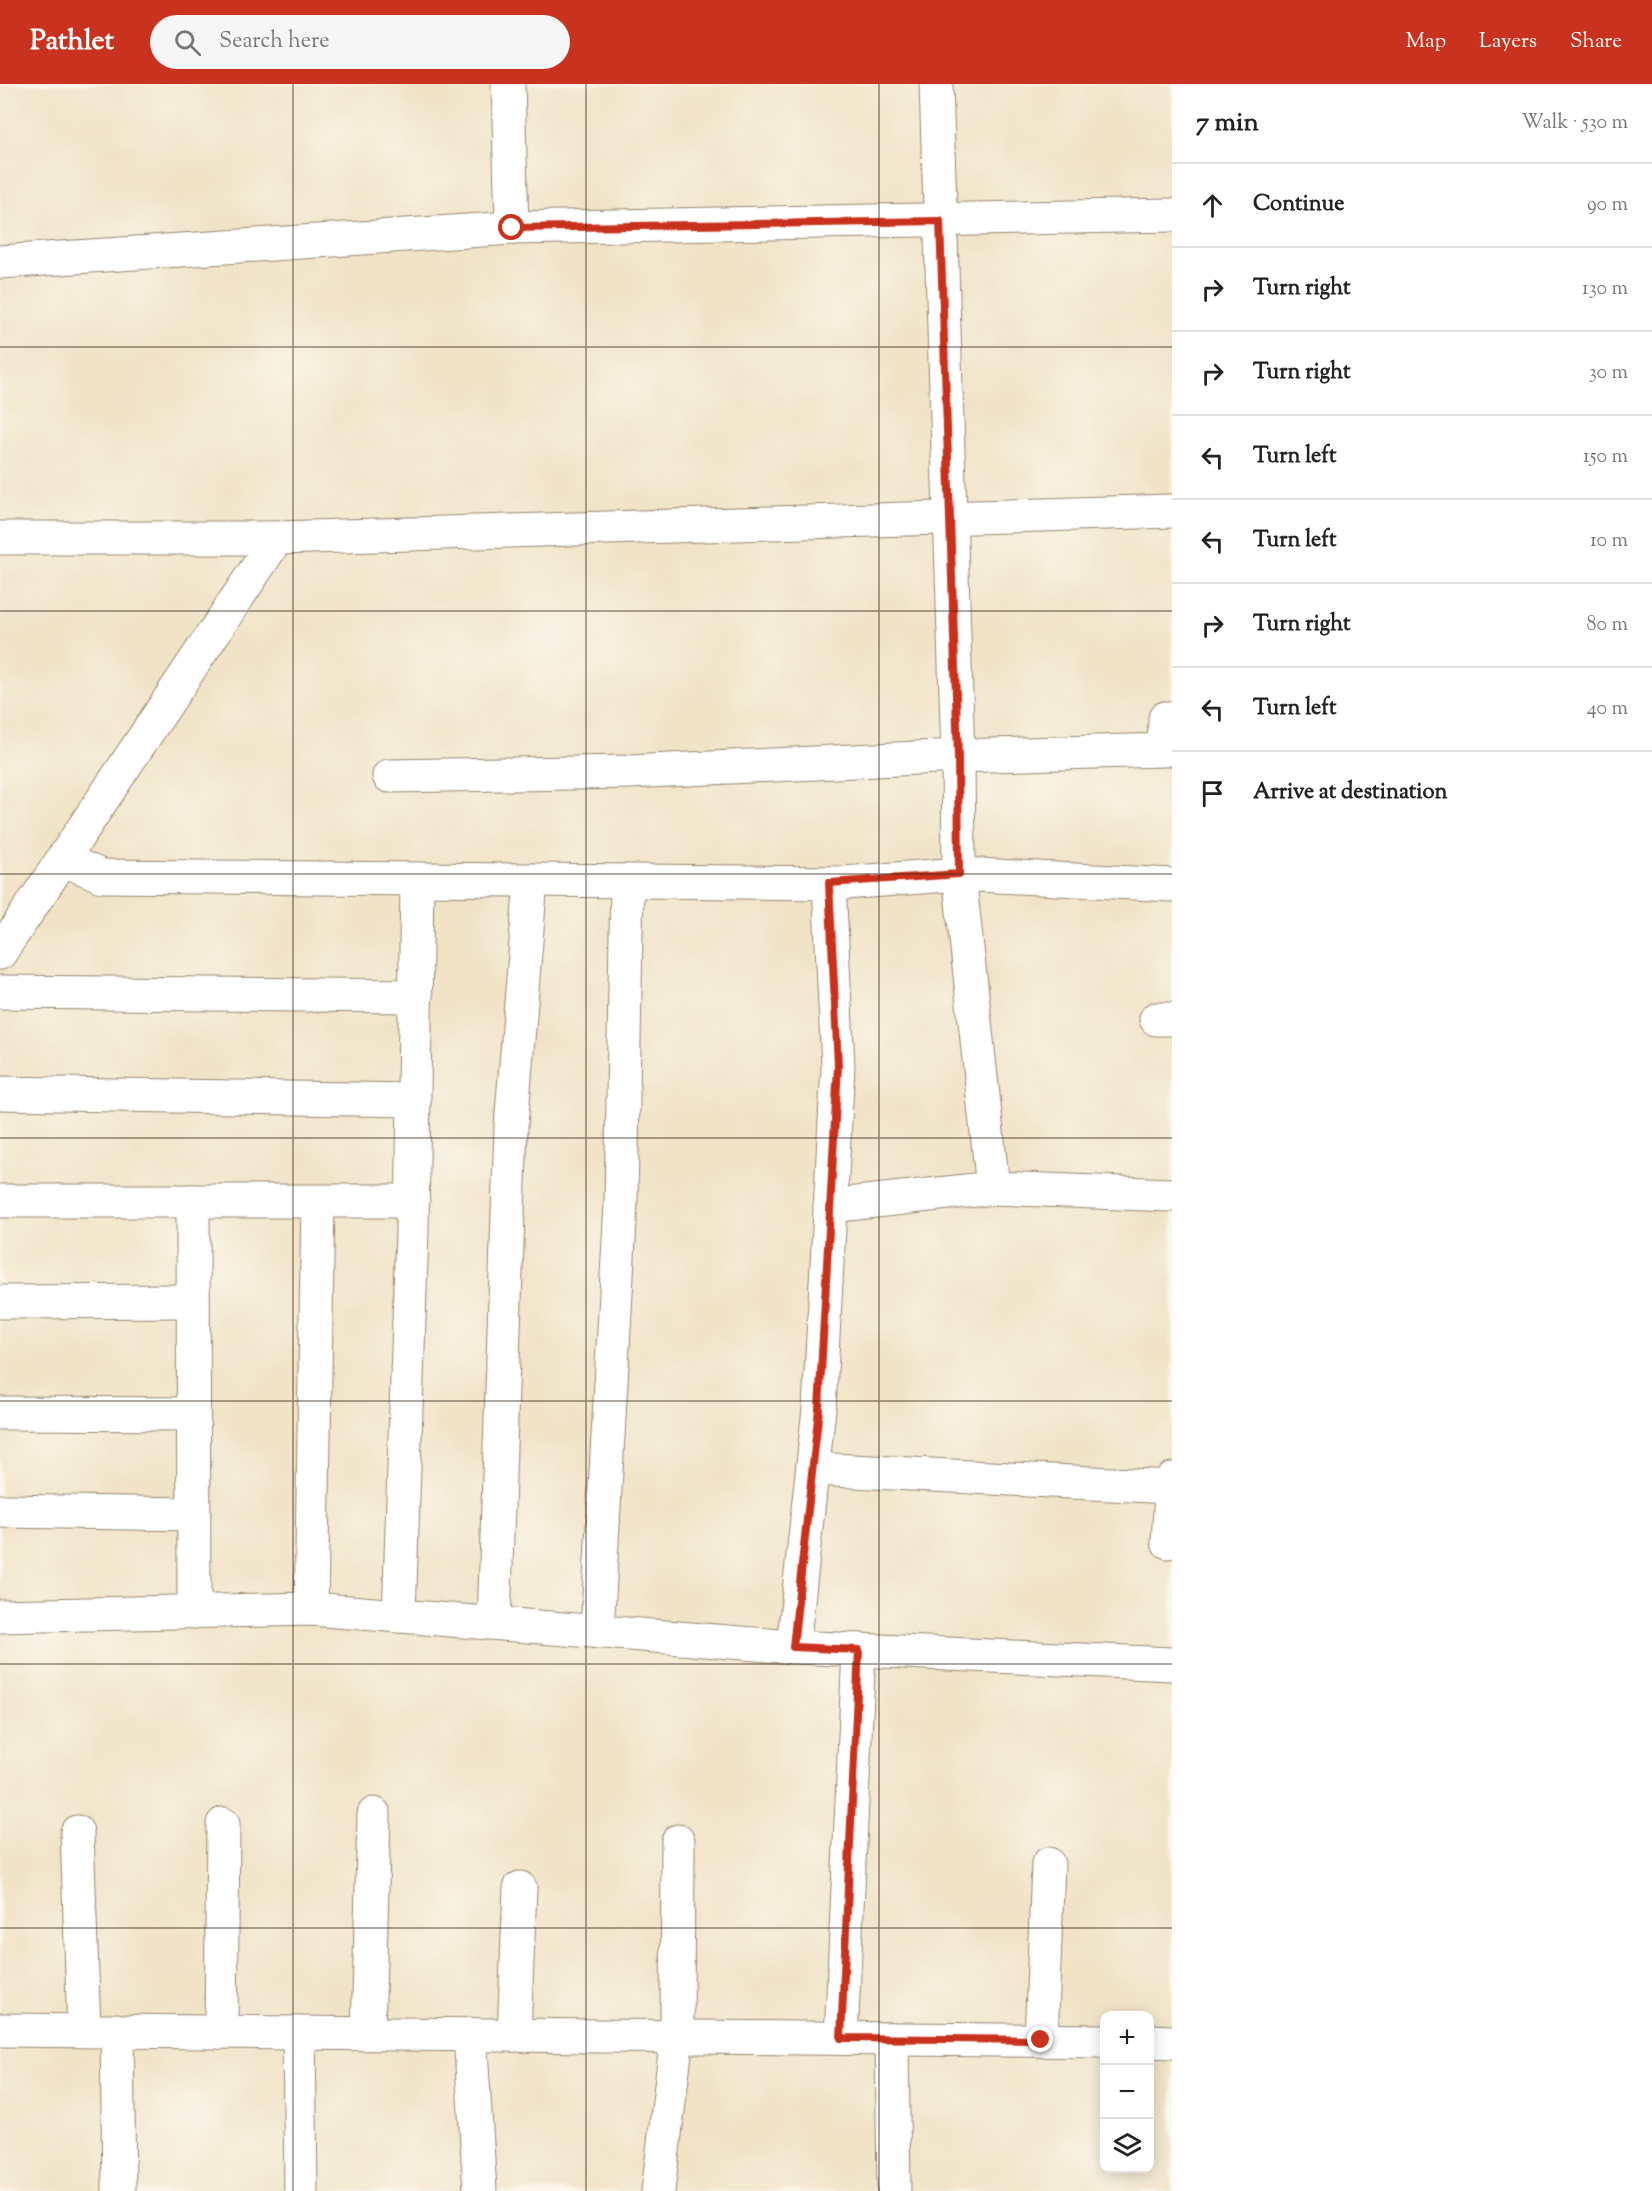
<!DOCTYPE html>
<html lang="en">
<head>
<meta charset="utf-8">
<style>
  body { margin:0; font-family:"Sorts Mill Goudy",serif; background:#f6f6f6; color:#222 }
  .controls { position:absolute; right:18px; bottom:18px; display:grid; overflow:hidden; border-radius:12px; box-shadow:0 3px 15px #0003 }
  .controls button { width:54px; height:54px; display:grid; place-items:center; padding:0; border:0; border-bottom:2px solid #e0e0e0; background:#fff; color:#222; font:30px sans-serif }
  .stop { position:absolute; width:18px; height:18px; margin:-14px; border:4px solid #c8321e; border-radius:50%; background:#fff }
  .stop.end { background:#c8321e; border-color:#fff; box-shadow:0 2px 6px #0008 }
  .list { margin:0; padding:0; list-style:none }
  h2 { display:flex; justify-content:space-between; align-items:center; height:78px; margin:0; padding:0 24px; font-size:26px }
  h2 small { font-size:20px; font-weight:400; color:#767676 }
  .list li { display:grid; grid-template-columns:39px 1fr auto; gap:18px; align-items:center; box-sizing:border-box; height:84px; padding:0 24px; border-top:2px solid #e0e0e0 }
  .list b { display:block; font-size:22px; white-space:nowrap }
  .list em { font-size:20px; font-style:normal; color:#767676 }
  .icon { flex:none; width:33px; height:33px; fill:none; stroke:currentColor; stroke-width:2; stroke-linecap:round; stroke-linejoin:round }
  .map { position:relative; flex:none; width:1172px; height:2107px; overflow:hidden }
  header { display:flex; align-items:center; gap:36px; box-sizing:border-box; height:84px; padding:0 30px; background:#c8321e; color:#fff }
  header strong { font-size:28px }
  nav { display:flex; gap:33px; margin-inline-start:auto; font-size:21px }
  .search { width:420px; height:54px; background:#f6f6f6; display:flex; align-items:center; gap:15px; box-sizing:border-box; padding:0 21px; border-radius:33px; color:#767676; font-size:22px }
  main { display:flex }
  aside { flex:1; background:#fff }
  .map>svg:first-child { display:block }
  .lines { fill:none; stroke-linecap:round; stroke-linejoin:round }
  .street-casing { stroke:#968672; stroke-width:35 }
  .secondary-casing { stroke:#968672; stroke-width:35 }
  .street { stroke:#fff; stroke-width:33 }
  .secondary { stroke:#fff; stroke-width:33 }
  .route { stroke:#c8321e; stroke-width:8 }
  .grid { fill:none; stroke:#3b2a1e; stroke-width:1.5; stroke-opacity:0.55 }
</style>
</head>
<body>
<header>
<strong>Pathlet</strong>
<div class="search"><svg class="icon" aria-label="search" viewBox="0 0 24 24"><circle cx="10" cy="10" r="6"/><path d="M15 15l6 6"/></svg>Search here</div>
<nav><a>Map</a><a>Layers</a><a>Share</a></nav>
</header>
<main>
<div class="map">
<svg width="1172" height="2107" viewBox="0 0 1172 2107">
  <rect width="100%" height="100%" fill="#fbf7ec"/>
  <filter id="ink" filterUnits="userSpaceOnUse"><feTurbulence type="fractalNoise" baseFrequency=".0167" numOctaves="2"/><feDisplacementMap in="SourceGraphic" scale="12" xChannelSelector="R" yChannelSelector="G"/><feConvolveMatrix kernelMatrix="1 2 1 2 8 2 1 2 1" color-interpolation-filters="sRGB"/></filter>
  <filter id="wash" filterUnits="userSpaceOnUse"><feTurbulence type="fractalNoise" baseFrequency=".008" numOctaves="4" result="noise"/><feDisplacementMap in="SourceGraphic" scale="24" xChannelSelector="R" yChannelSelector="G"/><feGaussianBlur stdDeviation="1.35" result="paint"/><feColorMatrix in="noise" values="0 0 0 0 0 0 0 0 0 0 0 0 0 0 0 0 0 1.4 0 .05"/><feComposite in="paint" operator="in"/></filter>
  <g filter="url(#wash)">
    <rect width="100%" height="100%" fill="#f1e3c6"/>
  </g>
  <g filter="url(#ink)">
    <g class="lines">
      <g class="street-casing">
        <g id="street">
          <path d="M508,0L512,144"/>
          <path d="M0,178L512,144L1172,131"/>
          <path d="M389,692L629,688L958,672L1164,666L1165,634H1172"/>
          <path d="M62,775L102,792L844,799L959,790L958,672L936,0"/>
          <path d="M0,869L277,454"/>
          <path d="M0,908L416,912"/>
          <path d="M1156,935H1172"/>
          <path d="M0,1009L414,1016"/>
          <path d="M993,1104L1172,1111"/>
          <path d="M0,1117H413"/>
          <path d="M193,1117L194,1528"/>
          <path d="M830,1122L993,1104L959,790L1172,801"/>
          <path d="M0,1218L192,1217"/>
          <path d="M0,1329L193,1330"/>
          <path d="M813,1385L1171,1403"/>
          <path d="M0,1427L193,1430"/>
          <path d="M1168,1458L1172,1395"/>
          <path d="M311,1525L318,1118"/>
          <path d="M0,1532L311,1525L793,1563L1172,1580"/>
          <path d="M399,1532L412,1147L417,795"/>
          <path d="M494,1539L511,1042L531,796"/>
          <path d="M597,1548L621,1120L627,797"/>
          <path d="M793,1563L819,1325L838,982L829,799"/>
          <path d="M77,1748L84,1946"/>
          <path d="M0,1946L1104,1957"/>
          <path d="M117,1946L119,2107"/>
          <path d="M221,1948L223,1740"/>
          <path d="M299,1949L301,2107"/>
          <path d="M368,1949L374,1730"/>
          <path d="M470,1950L480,2107"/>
          <path d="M514,1951L520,1804"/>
          <path d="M841,1954L859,1566"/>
          <path d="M892,1955L894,2107"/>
          <path d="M1041,1956L1048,1780"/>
          <path d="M1150,1957L1172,1958"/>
          <path d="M658,2107L677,1953L678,1757"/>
        </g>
      </g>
      <g class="secondary-casing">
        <path id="secondary" d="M0,454H277L1172,427"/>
      </g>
      <use href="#street" class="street"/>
      <use href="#secondary" class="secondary"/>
    </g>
  </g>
  <g class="lines" filter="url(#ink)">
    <path class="route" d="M512,144L940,137L958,672L959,790L829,799L838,982L819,1325L793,1563L859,1566L841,1954L1041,1956"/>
  </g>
  <path class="grid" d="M293,0V2107M586,0V2107M879,0V2107M0,263H1172M0,527H1172M0,790H1172M0,1054H1172M0,1317H1172M0,1580H1172M0,1844H1172"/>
</svg>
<div class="controls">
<button>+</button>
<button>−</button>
<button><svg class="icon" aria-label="layers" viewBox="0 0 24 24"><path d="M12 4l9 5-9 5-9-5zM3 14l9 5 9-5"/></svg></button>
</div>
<div class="stop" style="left:512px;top:144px"></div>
<div class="stop end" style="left:1041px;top:1956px"></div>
</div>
<aside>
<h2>7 min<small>Walk · 530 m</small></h2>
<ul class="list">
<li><svg class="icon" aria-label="ahead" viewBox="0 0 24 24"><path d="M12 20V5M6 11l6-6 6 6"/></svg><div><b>Continue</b></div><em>90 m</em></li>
<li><svg class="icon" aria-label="right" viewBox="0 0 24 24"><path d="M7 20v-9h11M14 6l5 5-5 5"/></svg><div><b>Turn right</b></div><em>130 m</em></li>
<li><svg class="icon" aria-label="right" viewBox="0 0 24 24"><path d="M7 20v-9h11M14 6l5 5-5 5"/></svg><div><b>Turn right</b></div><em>30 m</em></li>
<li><svg class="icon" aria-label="left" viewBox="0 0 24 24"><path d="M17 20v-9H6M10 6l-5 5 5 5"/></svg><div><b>Turn left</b></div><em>150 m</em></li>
<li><svg class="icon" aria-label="left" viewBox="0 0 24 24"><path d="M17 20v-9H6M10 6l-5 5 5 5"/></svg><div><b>Turn left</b></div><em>10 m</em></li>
<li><svg class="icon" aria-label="right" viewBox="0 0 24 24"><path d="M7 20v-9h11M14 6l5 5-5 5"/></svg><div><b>Turn right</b></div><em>80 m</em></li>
<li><svg class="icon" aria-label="left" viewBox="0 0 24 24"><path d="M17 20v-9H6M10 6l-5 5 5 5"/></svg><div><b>Turn left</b></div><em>40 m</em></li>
<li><svg class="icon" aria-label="arrive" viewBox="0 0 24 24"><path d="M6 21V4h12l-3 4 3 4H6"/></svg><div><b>Arrive at destination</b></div></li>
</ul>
</aside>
</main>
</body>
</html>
